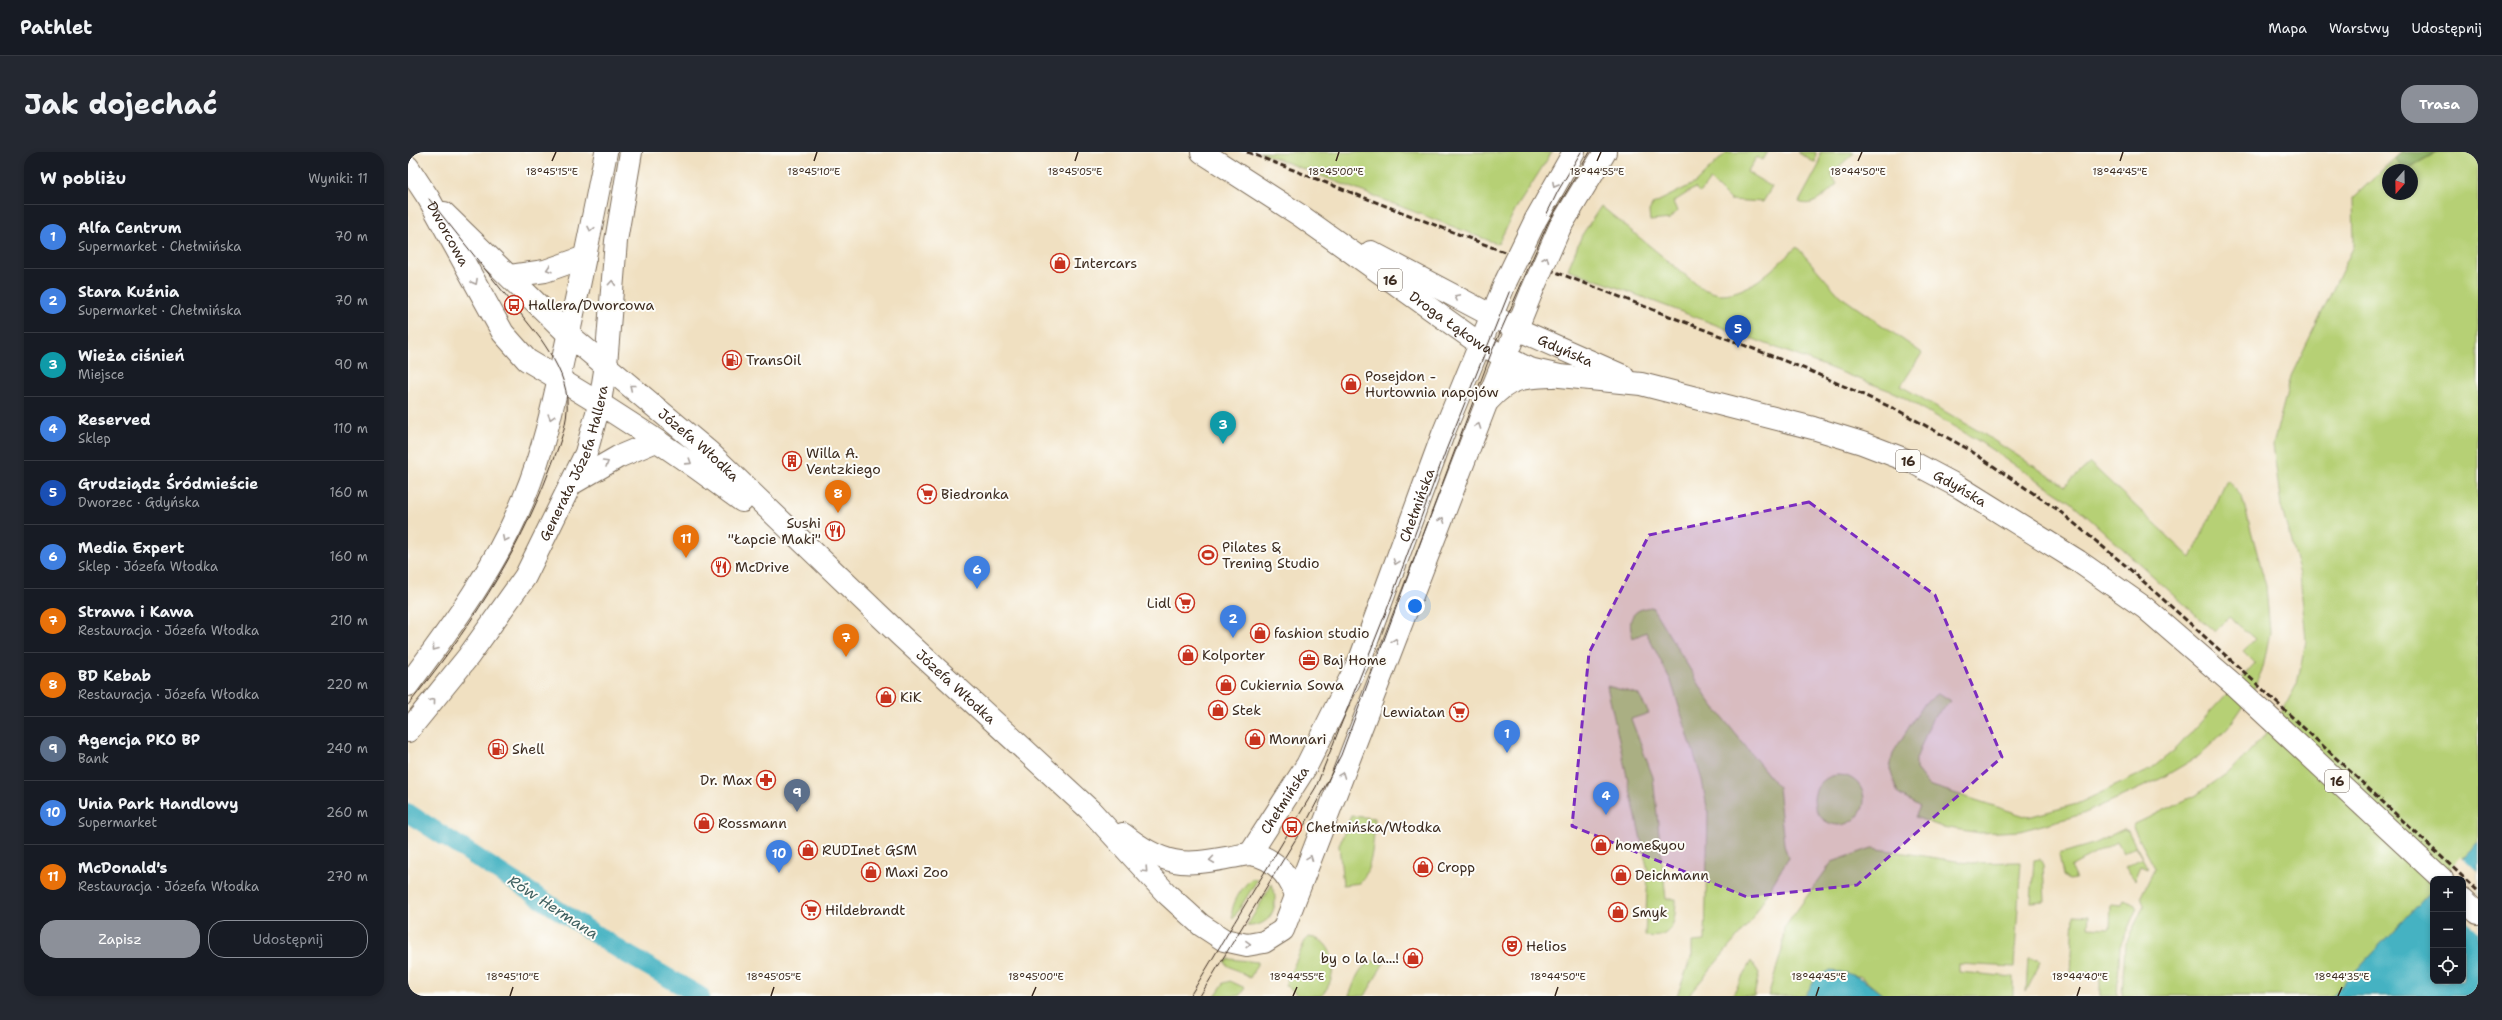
<!DOCTYPE html>
<html lang="pl">
<head>
<meta charset="utf-8">
<style>
  body { margin:0; font-family:"Shantell Sans",sans-serif; background:#242831; color:#f1f3f6 }
  .controls { position:absolute; right:12px; bottom:12px; display:grid; overflow:hidden; border-radius:8px; box-shadow:0 2px 6px #0003 }
  .controls button { width:36px; height:36px; display:grid; place-items:center; padding:0; border:0; border-bottom:1px solid #363941; background:#171b24; color:#f1f3f6; font:20px sans-serif }
  .compass { position:absolute; left:1974px; top:12px; width:36px; height:36px; border-radius:50%; background:#171b24; box-shadow:0 2px 6px #0003; rotate:200deg }
  .you { position:absolute; left:1007px; top:454px; width:14px; height:14px; margin:-10px; border:3px solid #fff; border-radius:50%; background:#1a73e8; box-shadow:0 0 0 6px #1a73e833 }
  .badge { display:grid; place-items:center; width:26px; height:26px; border-radius:50%; background:#8c9099; color:#fff; font-size:13px; font-weight:700 }
  .pin { position:absolute; translate:-50% -33px; filter:drop-shadow(0 1px 2px #0008) }
  .pin::after { content:''; position:absolute; top:21px; width:14px; height:12px; background:inherit; clip-path:polygon(0 0,100% 0,50% 100%) }
  .list { margin:0; padding:0; list-style:none }
  h2 { display:flex; justify-content:space-between; align-items:center; height:52px; margin:0; padding:0 16px; font-size:17px }
  h2 small { font-size:13px; font-weight:400; color:#9ea1a6 }
  .list li { display:grid; grid-template-columns:26px 1fr auto; gap:12px; align-items:center; box-sizing:border-box; height:64px; padding:0 16px; border-top:1px solid #363941 }
  .list b { display:block; font-size:15px; white-space:nowrap }
  .list p { margin:0; font-size:13px; white-space:nowrap; color:#9ea1a6 }
  .list em { font-size:13px; font-style:normal; color:#9ea1a6 }
  .actions { display:flex; gap:8px; padding:12px 16px }
  .actions a { flex:1; padding:9px 0; border:1px solid #8c9099; border-radius:16px; text-align:center; font-size:14px; color:#8c9099 }
  .actions .main { background:#8c9099; color:#fff }
  .icon { flex:none; width:22px; height:22px; fill:none; stroke:currentColor; stroke-width:2; stroke-linecap:round; stroke-linejoin:round }
  .map { position:relative; flex:none; width:2070px; height:844px; overflow:hidden; border-radius:16px }
  header { display:flex; align-items:center; gap:24px; box-sizing:border-box; height:56px; padding:0 20px; background:#171b24; border-bottom:1px solid #363941 }
  header strong { font-size:19px }
  nav { display:flex; gap:22px; margin-inline-start:auto; font-size:14px }
  .intro { display:flex; align-items:center; justify-content:space-between; box-sizing:border-box; height:96px; padding:0 24px }
  h1 { margin:0; font-size:28px }
  .button { padding:10px 18px; border-radius:16px; background:#8c9099; color:#fff; font-size:14px; font-weight:700 }
  main { display:flex; gap:24px; padding:0 24px }
  aside { flex:1; background:#171b24; border-radius:16px; box-shadow:0 2px 6px #0003 }
  .map>svg:first-child { display:block }
  .green { fill:#b6d075; stroke:#787d4a; fill-rule:evenodd }
  .forest { fill:#90b266; stroke:#666e42 }
  .water { fill:#45b2c2; stroke:#406e70 }
  .pier { fill:#f0e0c1 }
  .lines { fill:none; stroke-linecap:round; stroke-linejoin:round }
  .canal { stroke:#45b2c2; stroke-width:19 }
  .tertiary-casing { stroke:#7a6a57; stroke-width:24 }
  .secondary-casing { stroke:#7a6a57; stroke-width:24 }
  .primary-casing { stroke:#7a6a57; stroke-width:24 }
  .tertiary { stroke:#fff; stroke-width:22 }
  .secondary { stroke:#fff; stroke-width:22 }
  .primary { stroke:#fff; stroke-width:22 }
  .tram { stroke:#3b2a1e; stroke-width:1 }
  .rail { stroke:#3b2a1e; stroke-width:3; stroke-dasharray:6 3; stroke-linecap:butt }
  .secondary-bridge-casing { stroke:#7a6a57; stroke-width:24; stroke-linecap:butt }
  .secondary-bridge { stroke:#fff; stroke-width:22 }
  .oneway { stroke:#a79f9a }
  .marked { fill:#7b2cbf; fill-opacity:0.2; stroke:#7b2cbf; stroke-width:3; stroke-dasharray:8 5; stroke-linejoin:round }
  .ticks { fill:none; stroke:#3b2a1e; stroke-width:1.5 }
  .labels { text-anchor:middle; stroke-width:4; stroke-linejoin:round; paint-order:stroke }
  .shield { fill:#fdfcf7; stroke:#75695f; stroke-width:1 }
  .shield-label { font-size:13px; font-weight:bold; fill:#3b2a1e }
  .street-label { font-size:14px; fill:#3b2a1e; stroke:#fdfcf7 }
  .poi-label { font-size:14px; fill:#3b2a1e; stroke:#fdfcf7; text-anchor:start }
  .water-label { font-size:15px; font-style:italic; fill:#3f6060; stroke:#fdfcf7 }
  .ticks-label { font-size:10px; text-anchor:middle; fill:#3b2a1e; stroke:#fdfcf7; stroke-width:4; stroke-linejoin:round; paint-order:stroke }
</style>
</head>
<body>
<header>
<strong>Pathlet</strong>
<nav><a>Mapa</a><a>Warstwy</a><a>Udostępnij</a></nav>
</header>
<div class="intro"><h1>Jak dojechać</h1><a class="button">Trasa</a></div>
<main>
<aside>
<h2>W pobliżu<small>Wyniki: 11</small></h2>
<ul class="list">
<li><span class="badge" style="background:#3f7fe0">1</span><div><b>Alfa Centrum</b><p>Supermarket · Chełmińska</p></div><em>70 m</em></li>
<li><span class="badge" style="background:#3f7fe0">2</span><div><b>Stara Kuźnia</b><p>Supermarket · Chełmińska</p></div><em>70 m</em></li>
<li><span class="badge" style="background:#0f9aa8">3</span><div><b>Wieża ciśnień</b><p>Miejsce</p></div><em>90 m</em></li>
<li><span class="badge" style="background:#3f7fe0">4</span><div><b>Reserved</b><p>Sklep</p></div><em>110 m</em></li>
<li><span class="badge" style="background:#1a4fb4">5</span><div><b>Grudziądz Śródmieście</b><p>Dworzec · Gdyńska</p></div><em>160 m</em></li>
<li><span class="badge" style="background:#3f7fe0">6</span><div><b>Media Expert</b><p>Sklep · Józefa Włodka</p></div><em>160 m</em></li>
<li><span class="badge" style="background:#e8710a">7</span><div><b>Strawa i Kawa</b><p>Restauracja · Józefa Włodka</p></div><em>210 m</em></li>
<li><span class="badge" style="background:#e8710a">8</span><div><b>BD Kebab</b><p>Restauracja · Józefa Włodka</p></div><em>220 m</em></li>
<li><span class="badge" style="background:#5c6f8a">9</span><div><b>Agencja PKO BP</b><p>Bank</p></div><em>240 m</em></li>
<li><span class="badge" style="background:#3f7fe0">10</span><div><b>Unia Park Handlowy</b><p>Supermarket</p></div><em>260 m</em></li>
<li><span class="badge" style="background:#e8710a">11</span><div><b>McDonald's</b><p>Restauracja · Józefa Włodka</p></div><em>270 m</em></li>
</ul>
<div class="actions"><a class="main">Zapisz</a><a>Udostępnij</a></div>
</aside>
<div class="map">
<svg width="2070" height="844" viewBox="0 0 2070 844">
  <rect width="100%" height="100%" fill="#fdfcf7"/>
  <filter id="ink" filterUnits="userSpaceOnUse"><feTurbulence type="fractalNoise" baseFrequency=".025" numOctaves="2"/><feDisplacementMap in="SourceGraphic" scale="8" xChannelSelector="R" yChannelSelector="G"/><feConvolveMatrix kernelMatrix="1 2 1 2 8 2 1 2 1" color-interpolation-filters="sRGB"/></filter>
  <filter id="wash" filterUnits="userSpaceOnUse"><feTurbulence type="fractalNoise" baseFrequency=".012" numOctaves="4" result="noise"/><feDisplacementMap in="SourceGraphic" scale="16" xChannelSelector="R" yChannelSelector="G"/><feGaussianBlur stdDeviation="0.9" result="paint"/><feColorMatrix in="noise" values="0 0 0 0 0 0 0 0 0 0 0 0 0 0 0 0 0 1.4 0 .05"/><feComposite in="paint" operator="in"/></filter>
  <g filter="url(#wash)">
    <rect width="100%" height="100%" fill="#f0e0c1"/>
    <g class="green">
      <path d="M851,0H1144L1107,58L1090,92Z"/>
      <path d="M1319,0H1360L1355,8L1349,5L1339,20L1364,35L1355,50L1322,48L1302,28L1292,41L1287,36L1265,50L1269,59L1262,67L1242,69L1241,59L1245,52L1287,31Z"/>
      <path d="M1389,0H1408L1407,11Z"/>
      <path d="M1412,0H1447L1423,22L1429,32C1418,41 1406,57 1391,50L1411,13Z"/>
      <path d="M2029,0H2070V690L2034,727H2025V736L1924,844H1714L1717,794L1736,753L1733,744L1747,716L1725,676L1727,672L1790,642L1825,617L1854,586L1872,563L1889,532L1898,489L1892,423L1873,354L1865,293L1883,224L1946,94L1945,46L1987,6L1997,18ZM1980,18H2004V42H1980Z"/>
      <path d="M1193,54L1293,136C1299,138 1307,142 1314,142C1344,141 1367,114 1389,95L1432,144L1514,201L1493,234L1574,281L1657,334L1682,311L1783,406L1819,328L1834,345L1858,434L1862,480L1855,516L1843,543L1820,576L1791,604L1752,627L1675,662L1612,679L1572,681L1534,675L1507,665L1512,655L1490,642L1482,617L1485,601L1514,554L1531,541L1543,549L1524,567L1508,607V617L1521,633L1620,665L1669,652L1743,617L1769,596L1847,511L1835,499L1847,487L1821,465L1807,480L1663,350L1569,288L1488,241L1160,117L1174,83Z"/>
      <path d="M1244,455L1302,550L1370,635L1376,692L1380,706L1343,769L1280,844H1269L1284,803V790L1297,789L1300,661L1294,628L1263,529L1238,480L1225,486C1219,468 1223,457 1244,455Z"/>
      <path d="M1199,534L1230,542L1241,561L1223,567L1245,625L1258,747H1268C1267,772 1266,788 1237,784L1240,719Z"/>
      <circle cx="1431" cy="648" r="25"/>
      <path d="M943,664L967,666C965,687 966,714 952,731L935,733L931,693Z"/>
      <path d="M1716,677L1720,679L1740,717L1733,714L1727,728L1717,715L1734,706L1727,694L1715,701L1709,690L1662,715L1668,727L1661,728L1655,724L1651,702L1685,692Z"/>
      <path d="M1464,696L1561,711L1613,710L1606,815L1551,812V820L1605,825V844H1476L1452,824L1410,823L1397,844H1360L1374,798L1376,776L1424,710Z"/>
      <path d="M1632,707L1635,713L1637,749L1623,750L1626,708Z"/>
      <path d="M843,727H850L825,767C820,756 834,735 843,727Z"/>
      <path d="M864,732C872,753 864,775 839,774Z"/>
      <path d="M1716,748L1728,753L1729,756L1712,794L1709,844H1692V823L1663,821L1666,763L1681,764L1680,775L1702,776L1703,752L1714,753Z"/>
      <path d="M901,785C931,788 930,828 913,844H891L877,833L897,789Z"/>
      <path d="M1620,806L1631,807L1633,809L1618,840Z"/>
      <path d="M821,807L850,810L842,826L819,813L817,810Z"/>
      <path d="M978,807L957,844H941C950,822 951,809 978,807Z"/>
      <path d="M1343,809L1351,821L1346,844H1324Z"/>
      <path d="M822,829L837,836L831,844H807L816,831Z"/>
    </g>
    <path class="forest" d="M1994,0H2029L1997,18L1987,6Z"/>
    <g class="water">
      <path d="M2070,690V844H1924L2025,736V829H2055V727H2034Z"/>
      <path d="M1421,819C1448,820 1456,828 1476,844H1397L1410,823Z"/>
    </g>
    <path class="pier" d="M2053,704L2070,720V780L2055,766V727H2032Z"/>
    <g class="lines">
      <path class="canal" d="M0,661L215,800L292,844"/>
    </g>
  </g>
  <g filter="url(#ink)">
    <g class="lines">
      <g class="tertiary-casing">
        <g id="tertiary">
          <path id="s1" d="M0,15L21,47L95,181L119,208L151,227"/>
          <path d="M36,61L161,183"/>
          <path d="M102,124L137,119L177,105"/>
        </g>
      </g>
      <g class="secondary-casing">
        <g id="secondary">
          <path d="M1128,67L1166,0"/>
          <path d="M1152,75L1197,0"/>
          <path id="s2" d="M161,183L301,300L493,484L682,658L758,741L793,773L816,788L839,793L856,790L875,778L1078,252L1124,139"/>
          <path d="M151,227C214,264 275,305 334,349"/>
          <path d="M1081,248C1102,225 1116,225 1145,224"/>
          <path d="M165,331L210,305L248,289"/>
          <path d="M0,533C44,474 88,415 116,346C136,298 146,249 157,198C172,132 185,66 198,0"/>
          <path id="s3" d="M0,579L60,505L117,425L178,301L192,250L198,213L208,89L223,0"/>
          <path d="M715,682C730,694 747,705 766,709C785,713 806,708 824,705C830,704 837,702 843,702C865,705 881,723 888,743"/>
          <path id="s4" d="M842,702L899,613L953,505L1035,282L1098,129"/>
        </g>
      </g>
      <g class="primary-casing">
        <g id="primary">
          <path id="s5" d="M794,0L893,64L1072,192L1121,217L1152,224L1233,232L1405,276L1454,291L1506,311L1553,336L1670,409L1737,456L1825,532L2034,727"/>
          <path id="s6" d="M963,100L1109,177L1215,224"/>
          <path d="M2055,747L2070,761"/>
        </g>
      </g>
      <use href="#tertiary" class="tertiary"/>
      <use href="#secondary" class="secondary"/>
      <use href="#primary" class="primary"/>
      <g class="tram">
        <path d="M0,553C59,480 109,405 142,317C150,296 161,271 159,247C157,224 145,205 132,186L21,47"/>
        <path d="M782,844L908,635L978,460L1038,298L1104,133L1150,39L1173,0"/>
        <path d="M792,844L900,667L933,603L1084,199L1140,71L1182,0"/>
      </g>
      <path class="rail" d="M839,0L1400,218L1491,259L1560,297L1650,358L1717,413L1836,520L2070,739"/>
      <g class="secondary-bridge-casing">
        <g id="secondary-bridge">
          <path d="M1098,129L1128,67"/>
          <path d="M1124,139L1152,75"/>
        </g>
      </g>
      <use href="#secondary-bridge" class="secondary-bridge"/>
    </g>
    <defs><path id="oneway-chevron" d="M-2-3.5L2.5 0L-2 3.5" fill="none" stroke-width="1.6" stroke-linecap="round" stroke-linejoin="round"/></defs>
    <g class="oneway">
      <use href="#oneway-chevron" transform="translate(1147 33) rotate(119)"/>
      <use href="#oneway-chevron" transform="translate(183 77) rotate(101)"/>
      <use href="#oneway-chevron" transform="translate(1138 107) rotate(-67)"/>
      <use href="#oneway-chevron" transform="translate(141 117) rotate(163)"/>
      <use href="#oneway-chevron" transform="translate(67 130) rotate(61)"/>
      <use href="#oneway-chevron" transform="translate(204 131) rotate(-85)"/>
      <use href="#oneway-chevron" transform="translate(1049 145) rotate(-152)"/>
      <use href="#oneway-chevron" transform="translate(224 235) rotate(-141)"/>
      <use href="#oneway-chevron" transform="translate(143 265) rotate(106)"/>
      <use href="#oneway-chevron" transform="translate(1070 274) rotate(-70)"/>
      <use href="#oneway-chevron" transform="translate(281 310) rotate(33)"/>
      <use href="#oneway-chevron" transform="translate(198 311) rotate(-30)"/>
      <use href="#oneway-chevron" transform="translate(1034 368) rotate(-69)"/>
      <use href="#oneway-chevron" transform="translate(97 387) rotate(116)"/>
      <use href="#oneway-chevron" transform="translate(988 410) rotate(110)"/>
      <use href="#oneway-chevron" transform="translate(987 489) rotate(-69)"/>
      <use href="#oneway-chevron" transform="translate(27 496) rotate(127)"/>
      <use href="#oneway-chevron" transform="translate(25 549) rotate(-51)"/>
      <use href="#oneway-chevron" transform="translate(934 623) rotate(-69)"/>
      <use href="#oneway-chevron" transform="translate(902 706) rotate(-69)"/>
      <use href="#oneway-chevron" transform="translate(804 708) rotate(172)"/>
      <use href="#oneway-chevron" transform="translate(737 718) rotate(47)"/>
      <use href="#oneway-chevron" transform="translate(840 792) rotate(-2)"/>
    </g>
  </g>
  <path class="marked" d="M1401,350L1527,443L1594,605L1449,733L1339,745L1164,674L1181,501L1241,383Z"/>
  <path class="ticks" d="M144,9L148,0M406,9L409,0M667,9L670,0M928,9L931,0M1189,9L1193,0M1450,9L1454,0M1712,9L1715,0M102,844L105,835M363,844L366,835M624,844L628,835M885,844L889,835M1147,844L1150,835M1408,844L1411,835M1669,844L1672,835M1930,844L1934,835"/>
  <defs>
    <g id="shop-ring" transform="scale(1)"><circle r="9.5" fill="#fdfcf7" stroke="#c8321e" stroke-width="1.5"/><path d="M-5-2.5h2.3a2.7 3.5 0 0 1 5.4 0H5L5.5 6h-11ZM-1.5-2.5h3a1.5 2.3 0 0 0-3 0Z" fill="#c8321e"/></g>
    <g id="bus-ring" transform="scale(1)"><circle r="9.5" fill="#fdfcf7" stroke="#c8321e" stroke-width="1.5"/><path d="M-5-6H5V4H4V6H2V4H-2V6H-4V4H-5ZM-3.5-4V0h7V-4ZM-3.5 1.2v1.5H-2V1.2ZM2 1.2v1.5H3.5V1.2Z" fill="#c8321e"/></g>
    <g id="fuel-ring" transform="scale(1)"><circle r="9.5" fill="#fdfcf7" stroke="#c8321e" stroke-width="1.5"/><path d="M-5.5-6h7V0h2V4h1.3V-2.5L3-4.5l.8-.8L6-3V5H2.5V1h-1V6h-7ZM-4.2-4.7v3.2H.2V-4.7Z" fill="#c8321e"/></g>
    <g id="building-ring" transform="scale(1)"><circle r="9.5" fill="#fdfcf7" stroke="#c8321e" stroke-width="1.5"/><path d="M-4-6H4V6H1V3H-1V6H-4ZM-2.5-4.3h1.7v1.8h-1.7ZM.8-4.3h1.7v1.8H.8ZM-2.5-1h1.7V.8h-1.7ZM.8-1h1.7V.8H.8Z" fill="#c8321e"/></g>
    <g id="supermarket-ring" transform="scale(1)"><circle r="9.5" fill="#fdfcf7" stroke="#c8321e" stroke-width="1.5"/><path d="M-6-5.5h2.5l.6 2H6L4.5 2H-2.5L-4.4-4H-6ZM-1.5 3.2a1.3 1.3 0 1 0 .1 0ZM3 3.2a1.3 1.3 0 1 0 .1 0Z" fill="#c8321e"/></g>
    <g id="restaurant-ring" transform="scale(1)"><circle r="9.5" fill="#fdfcf7" stroke="#c8321e" stroke-width="1.5"/><path d="M-5-6h1v4h1v-4h1v4h1v-4h1v5L-1.5 .5V6h-2V.5L-5-1ZM5-6V6H3V1.5H1.5Q1.5-4 5-6Z" fill="#c8321e"/></g>
    <g id="stadium-ring" transform="scale(1)"><circle r="9.5" fill="#fdfcf7" stroke="#c8321e" stroke-width="1.5"/><path d="M0-5a6.5 5 0 1 0 0 10a6.5 5 0 1 0 0-10ZM-3.5-1.8h7v3.6h-7Z" fill="#c8321e"/></g>
    <g id="office-ring" transform="scale(1)"><circle r="9.5" fill="#fdfcf7" stroke="#c8321e" stroke-width="1.5"/><path d="M-6-3h4V-5.5h4V-3h4V5H-6ZM-1-4.5V-3h2v-1.5ZM-6 0V1H6V0Z" fill="#c8321e"/></g>
    <g id="pharmacy-ring" transform="scale(1)"><circle r="9.5" fill="#fdfcf7" stroke="#c8321e" stroke-width="1.5"/><path d="M-2-6h4v4h4v4h-4v4h-4v-4h-4v-4h4Z" fill="#c8321e"/></g>
    <g id="theatre-ring" transform="scale(1)"><circle r="9.5" fill="#fdfcf7" stroke="#c8321e" stroke-width="1.5"/><path d="M-5-5.5Q0-4 5-5.5V0Q5 5 0 6Q-5 5-5 0ZM-3.3-2.5H-1v1.5H-3.3ZM1-2.5H3.3v1.5H1ZM-2.8 1Q0 5.5 2.8 1Z" fill="#c8321e"/></g>
  </defs>
  <g fill-rule="evenodd">
    <use href="#shop-ring" x="652" y="111"/>
    <use href="#bus-ring" x="106" y="153"/>
    <use href="#fuel-ring" x="324" y="208"/>
    <use href="#shop-ring" x="943" y="232"/>
    <use href="#building-ring" x="384" y="309"/>
    <use href="#supermarket-ring" x="519" y="342"/>
    <use href="#restaurant-ring" x="427" y="379"/>
    <use href="#stadium-ring" x="800" y="403"/>
    <use href="#restaurant-ring" x="313" y="415"/>
    <use href="#supermarket-ring" x="777" y="451"/>
    <use href="#shop-ring" x="852" y="481"/>
    <use href="#shop-ring" x="780" y="503"/>
    <use href="#office-ring" x="901" y="508"/>
    <use href="#shop-ring" x="818" y="533"/>
    <use href="#shop-ring" x="478" y="545"/>
    <use href="#shop-ring" x="810" y="558"/>
    <use href="#supermarket-ring" x="1051" y="560"/>
    <use href="#shop-ring" x="847" y="587"/>
    <use href="#fuel-ring" x="90" y="597"/>
    <use href="#pharmacy-ring" x="358" y="628"/>
    <use href="#shop-ring" x="296" y="671"/>
    <use href="#bus-ring" x="884" y="675"/>
    <use href="#shop-ring" x="1193" y="693"/>
    <use href="#shop-ring" x="400" y="698"/>
    <use href="#shop-ring" x="1015" y="715"/>
    <use href="#shop-ring" x="463" y="720"/>
    <use href="#shop-ring" x="1213" y="723"/>
    <use href="#supermarket-ring" x="403" y="758"/>
    <use href="#shop-ring" x="1210" y="760"/>
    <use href="#theatre-ring" x="1104" y="794"/>
    <use href="#shop-ring" x="1005" y="806"/>
  </g>
  <g class="labels">
    <g class="shield">
      <rect x="970" y="117" width="24" height="22" rx="3"/>
      <rect x="1488" y="298" width="24" height="22" rx="3"/>
      <rect x="1917" y="618" width="24" height="22" rx="3"/>
    </g>
    <g class="shield-label">
      <text x="982" y="133">16</text>
      <text x="1500" y="314">16</text>
      <text x="1929" y="634">16</text>
    </g>
    <g class="street-label">
      <text dy="5" stroke="none"><textPath href="#s1" startOffset="78">Dworcowa</textPath></text>
      <text dy="5" stroke="none"><textPath href="#s5" startOffset="302">Droga Łąkowa</textPath></text>
      <text dy="5" stroke="none"><textPath href="#s6" startOffset="218">Gdyńska</textPath></text>
      <text dy="5" stroke="none"><textPath href="#s2" startOffset="170">Józefa Włodka</textPath></text>
      <text dy="5" stroke="none"><textPath href="#s3" startOffset="318">Generała Józefa Hallera</textPath></text>
      <text dy="5" stroke="none"><textPath href="#s5" startOffset="843">Gdyńska</textPath></text>
      <text dy="5" stroke="none"><textPath href="#s4" startOffset="388">Chełmińska</textPath></text>
      <text dy="5" stroke="none"><textPath href="#s2" startOffset="523">Józefa Włodka</textPath></text>
      <text dy="5" stroke="none"><textPath href="#s4" startOffset="64">Chełmińska</textPath></text>
    </g>
    <g class="poi-label">
      <text x="666" y="116">Intercars</text>
      <text x="120" y="158">Hallera/Dworcowa</text>
      <text x="338" y="213">TransOil</text>
      <text x="957" y="229">Posejdon -<tspan x="957" dy="16">Hurtownia napojów</tspan></text>
      <text x="398" y="306">Willa A.<tspan x="398" dy="16">Ventzkiego</tspan></text>
      <text x="533" y="347">Biedronka</text>
      <text x="413" y="376" text-anchor="end">Sushi<tspan x="413" dy="16">"Łapcie Maki"</tspan></text>
      <text x="814" y="400">Pilates &amp;<tspan x="814" dy="16">Trening Studio</tspan></text>
      <text x="327" y="420">McDrive</text>
      <text x="763" y="456" text-anchor="end">Lidl</text>
      <text x="866" y="486">fashion studio</text>
      <text x="794" y="508">Kolporter</text>
      <text x="915" y="513">Baj Home</text>
      <text x="832" y="538">Cukiernia Sowa</text>
      <text x="492" y="550">KiK</text>
      <text x="824" y="563">Stek</text>
      <text x="1037" y="565" text-anchor="end">Lewiatan</text>
      <text x="861" y="592">Monnari</text>
      <text x="104" y="602">Shell</text>
      <text x="344" y="633" text-anchor="end">Dr. Max</text>
      <text x="310" y="676">Rossmann</text>
      <text x="898" y="680">Chełmińska/Włodka</text>
      <text x="1207" y="698">home&amp;you</text>
      <text x="414" y="703">RUDInet GSM</text>
      <text x="1029" y="720">Cropp</text>
      <text x="477" y="725">Maxi Zoo</text>
      <text x="1227" y="728">Deichmann</text>
      <text x="417" y="763">Hildebrandt</text>
      <text x="1224" y="765">Smyk</text>
      <text x="1118" y="799">Helios</text>
      <text x="991" y="811" text-anchor="end">by o la la...!</text>
    </g>
    <g class="water-label">
      <text transform="translate(145 755) rotate(33)" y="5">Rów Hermana</text>
    </g>
  </g>
  <g class="ticks-label">
    <text x="144" y="23">18°45'15"E</text>
    <text x="406" y="23">18°45'10"E</text>
    <text x="667" y="23">18°45'05"E</text>
    <text x="928" y="23">18°45'00"E</text>
    <text x="1189" y="23">18°44'55"E</text>
    <text x="1450" y="23">18°44'50"E</text>
    <text x="1712" y="23">18°44'45"E</text>
    <text x="105" y="828">18°45'10"E</text>
    <text x="366" y="828">18°45'05"E</text>
    <text x="628" y="828">18°45'00"E</text>
    <text x="889" y="828">18°44'55"E</text>
    <text x="1150" y="828">18°44'50"E</text>
    <text x="1411" y="828">18°44'45"E</text>
    <text x="1672" y="828">18°44'40"E</text>
    <text x="1934" y="828">18°44'35"E</text>
  </g>
</svg>
<div class="controls">
<button>+</button>
<button>−</button>
<button><svg class="icon" aria-label="locate" viewBox="0 0 24 24"><circle cx="12" cy="12" r="6"/><path d="M12 2v4M12 18v4M2 12h4M18 12h4"/></svg></button>
</div>
<svg class="compass" viewBox="-18 -18 36 36"><path d="M0-13l5 13h-10z" fill="#e53935"/><path d="M0 13l5-13h-10z" fill="#9ea1a6"/></svg>
<div class="you"></div>
<div class="pin badge" style="left:1099px;top:601px;background:#3f7fe0">1</div>
<div class="pin badge" style="left:825px;top:486px;background:#3f7fe0">2</div>
<div class="pin badge" style="left:815px;top:292px;background:#0f9aa8">3</div>
<div class="pin badge" style="left:1198px;top:663px;background:#3f7fe0">4</div>
<div class="pin badge" style="left:1330px;top:196px;background:#1a4fb4">5</div>
<div class="pin badge" style="left:569px;top:437px;background:#3f7fe0">6</div>
<div class="pin badge" style="left:438px;top:505px;background:#e8710a">7</div>
<div class="pin badge" style="left:430px;top:361px;background:#e8710a">8</div>
<div class="pin badge" style="left:389px;top:660px;background:#5c6f8a">9</div>
<div class="pin badge" style="left:371px;top:721px;background:#3f7fe0">10</div>
<div class="pin badge" style="left:278px;top:406px;background:#e8710a">11</div>
</div>
</main>
</body>
</html>
